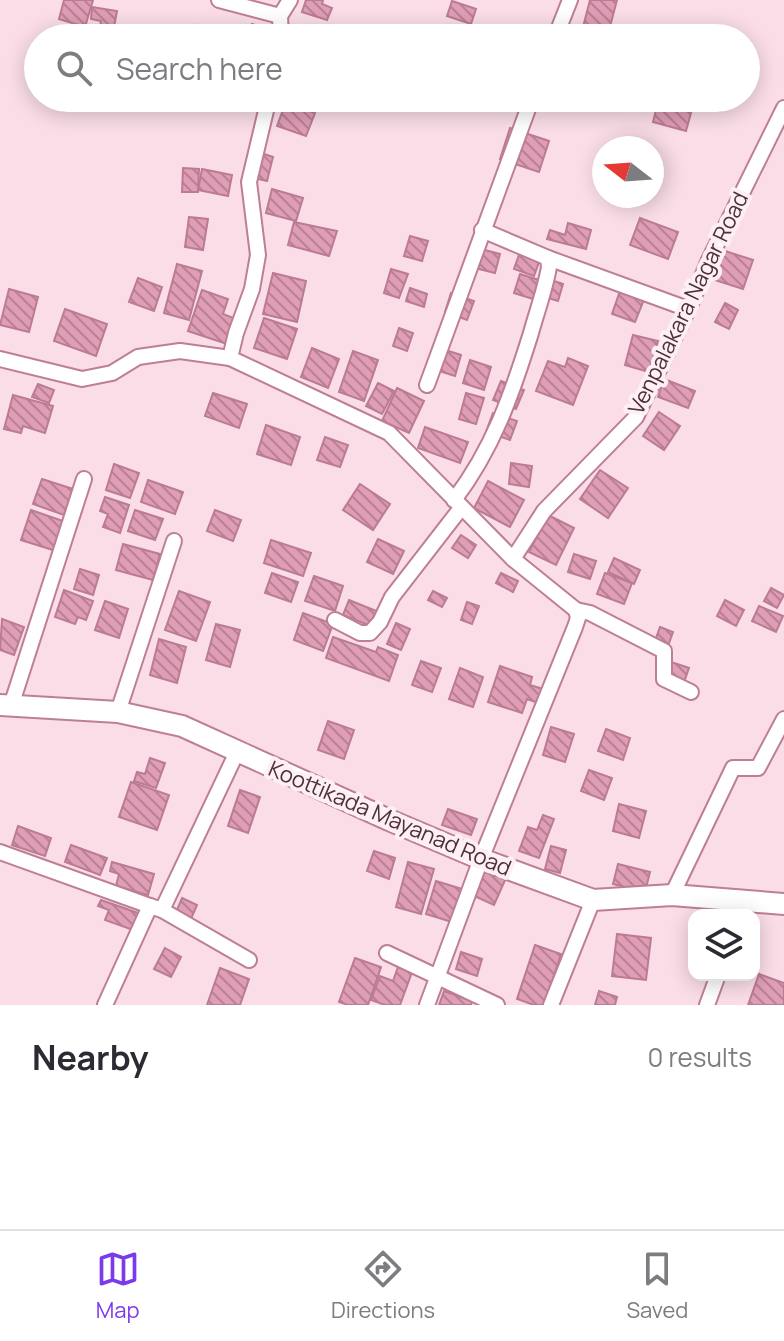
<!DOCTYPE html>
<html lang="en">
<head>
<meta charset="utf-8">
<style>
  body { margin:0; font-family:Manrope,sans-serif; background:#f7f7f7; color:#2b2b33 }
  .controls { position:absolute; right:24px; bottom:24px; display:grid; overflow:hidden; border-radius:16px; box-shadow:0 4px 20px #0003 }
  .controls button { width:72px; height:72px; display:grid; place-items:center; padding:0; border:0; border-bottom:2px solid #e1e1e2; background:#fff; color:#2b2b33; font:40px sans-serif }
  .compass { position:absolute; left:592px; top:136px; width:72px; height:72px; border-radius:50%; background:#fff; box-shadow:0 4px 20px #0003; rotate:287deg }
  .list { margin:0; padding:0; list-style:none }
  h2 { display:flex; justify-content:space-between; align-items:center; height:104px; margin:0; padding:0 32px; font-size:34px }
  h2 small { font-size:26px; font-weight:400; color:#7c7c81 }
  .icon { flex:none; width:44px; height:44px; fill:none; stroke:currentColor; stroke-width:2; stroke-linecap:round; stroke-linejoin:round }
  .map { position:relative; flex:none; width:784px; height:1005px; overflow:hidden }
  .search { position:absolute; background:#fff; box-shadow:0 4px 20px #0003; left:24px; right:24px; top:24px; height:88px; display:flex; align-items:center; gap:20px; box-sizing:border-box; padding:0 28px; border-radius:44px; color:#7c7c81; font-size:30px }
  .sheet { height:224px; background:#fff }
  nav { display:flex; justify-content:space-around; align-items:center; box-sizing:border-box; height:112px; border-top:2px solid #e1e1e2; background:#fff; font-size:22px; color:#7c7c81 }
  nav a { display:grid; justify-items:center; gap:4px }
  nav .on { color:#7c3aed }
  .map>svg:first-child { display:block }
  .building { fill:url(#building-back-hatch); stroke:#bb7b94; stroke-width:2 }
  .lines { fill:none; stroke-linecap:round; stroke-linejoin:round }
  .minor-casing { stroke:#be7e97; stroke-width:18 }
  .secondary-casing { stroke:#be7e97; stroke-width:24 }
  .minor { stroke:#fff; stroke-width:14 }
  .secondary { stroke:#fff; stroke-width:20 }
  .labels { text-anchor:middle; stroke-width:8; stroke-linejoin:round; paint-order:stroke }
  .street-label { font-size:22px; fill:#4c313b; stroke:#fdeff4 }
</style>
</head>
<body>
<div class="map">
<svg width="784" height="1005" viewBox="0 0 784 1005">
  <defs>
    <pattern id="building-back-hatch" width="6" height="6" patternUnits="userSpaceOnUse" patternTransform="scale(2)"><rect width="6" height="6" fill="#e09db6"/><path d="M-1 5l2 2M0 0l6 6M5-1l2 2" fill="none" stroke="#b88195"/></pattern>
  </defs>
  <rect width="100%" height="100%" fill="#fadde7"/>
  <g class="building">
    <path d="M64,0H93L85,27L59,19Z"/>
    <path d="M306,0H323L322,4L332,8L327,20L302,12Z"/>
    <path d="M590,0H617L607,38L581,35Z"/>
    <path d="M452,1L476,9L471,24L447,16Z"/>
    <path d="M92,7L117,11L112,38H98L101,21L91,19Z"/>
    <path d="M252,24L267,29L264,38L247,36Z"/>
    <path d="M196,25L221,32L220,38H192Z"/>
    <path d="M659,98H679L694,102L686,131L653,122Z"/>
    <path d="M286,102L315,113L306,136L277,126Z"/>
    <path d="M510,128L549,141L539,172L500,159Z"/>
    <path d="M261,153L273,157L267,181L254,178Z"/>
    <path d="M183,168L199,169L198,192H182Z"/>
    <path d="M202,169L232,175L228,196L198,190Z"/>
    <path d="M272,189L303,198L296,221L266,213Z"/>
    <path d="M189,217L208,219L203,250L185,247Z"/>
    <path d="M640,218L678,232L668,259L630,245Z"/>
    <path d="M294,222L337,231L329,256L288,245Z"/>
    <path d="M568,223L591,230L586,249L547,239L550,230L565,235Z"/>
    <path d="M410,236L428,241L422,261L404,256Z"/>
    <path d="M481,249L500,254L495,273L475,268Z"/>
    <path d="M722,250L753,260L743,289L712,279Z"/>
    <path d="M520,252L540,259L534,276L514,269Z"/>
    <path d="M177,264L202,271L189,320L164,313Z"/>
    <path d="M391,269L408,274L399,298L384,293Z"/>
    <path d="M273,273L306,281L297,322L263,314Z"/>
    <path d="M520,274L539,280L533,299L514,293Z"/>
    <path d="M138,278L162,287L154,311L129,302Z"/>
    <path d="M548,279L563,284L558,301L542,296Z"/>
    <path d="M410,288L427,294L424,307L406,301Z"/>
    <path d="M621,288L645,297L635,322L612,314Z"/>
    <path d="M9,289L38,297L29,332L0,325Z"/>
    <path d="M202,290L228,299L223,314L236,319L227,344L188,331Z"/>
    <path d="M451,293L474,301L467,320L445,312Z"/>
    <path d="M725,303L738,310L729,329L715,322Z"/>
    <path d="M65,309L107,324L96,356L54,341Z"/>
    <path d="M264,318L297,329L287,359L254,348Z"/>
    <path d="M399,328L413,333L407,351L393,346Z"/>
    <path d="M633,335L658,341L649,372L625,365Z"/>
    <path d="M312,348L339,359L328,388L301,377Z"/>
    <path d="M439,348L461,355L455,376L433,369Z"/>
    <path d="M353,351L378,360L364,401L339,392Z"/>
    <path d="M568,358L588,366L573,405L536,391L548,361L565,367Z"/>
    <path d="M470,360L491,367L484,390L463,383Z"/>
    <path d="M664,379L695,391L688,408L658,397Z"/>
    <path d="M501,381L524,390L516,409L493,400Z"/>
    <path d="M378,383L394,391L382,414L366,406Z"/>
    <path d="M38,384L54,390L49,403L32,397Z"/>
    <path d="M397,388L424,401L409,433L382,421Z"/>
    <path d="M213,393L247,404L239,428L205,416Z"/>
    <path d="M466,393L484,398L476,424L459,419Z"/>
    <path d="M13,395L53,406L45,433L23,426L21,433L4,429Z"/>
    <path d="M659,412L680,426L664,450L643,436Z"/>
    <path d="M493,413L517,421L510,440L486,432Z"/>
    <path d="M266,425L300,437L291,465L257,454Z"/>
    <path d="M425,427L468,442L460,463L418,448Z"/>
    <path d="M325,437L348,445L340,467L317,460Z"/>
    <path d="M511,463L532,466L529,487L509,484Z"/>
    <path d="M114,464L139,473L130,498L106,490Z"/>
    <path d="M600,470L628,488L608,518L580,499Z"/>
    <path d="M42,479L73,489L64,515L33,504Z"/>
    <path d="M148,480L183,492L175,514L141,502Z"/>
    <path d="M488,481L524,500L510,527L474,508Z"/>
    <path d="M360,484L390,504L373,530L343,510Z"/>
    <path d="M105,497L129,505L120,533L103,527L108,514L100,511Z"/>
    <path d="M31,510L66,522L56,551L21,540Z"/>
    <path d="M135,510L163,519L155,540L128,531Z"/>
    <path d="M215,510L241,520L233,541L207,531Z"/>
    <path d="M548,515L574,528L556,565L529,552Z"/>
    <path d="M461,535L476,545L468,558L452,548Z"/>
    <path d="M378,539L404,551L393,574L367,562Z"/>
    <path d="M271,540L311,553L303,576L264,563Z"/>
    <path d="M123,544L160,554L153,580L116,570Z"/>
    <path d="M574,554L596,561L590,579L568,572Z"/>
    <path d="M614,558L640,570L634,584L608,572Z"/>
    <path d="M80,569L99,575L93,595L74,589Z"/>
    <path d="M272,573L298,582L291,602L265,593Z"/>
    <path d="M501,573L518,581L513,592L496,583Z"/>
    <path d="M605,573L632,583L624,604L597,594Z"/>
    <path d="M314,576L343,586L335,611L305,601Z"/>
    <path d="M771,588L784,595L777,608L764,601Z"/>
    <path d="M64,590L93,601L86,620L78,617L75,624L55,617Z"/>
    <path d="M179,591L210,602L196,641L165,630Z"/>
    <path d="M433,591L447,598L442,607L428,600Z"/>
    <path d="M349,600L379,612L373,627L343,615Z"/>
    <path d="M725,600L744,610L736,626L717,616Z"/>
    <path d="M105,601L128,609L119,638L95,630Z"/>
    <path d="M467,602L479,606L472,624L461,620Z"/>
    <path d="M759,606L783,616L776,632L752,621Z"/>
    <path d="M303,613L333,624L323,651L294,640Z"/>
    <path d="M2,619L24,627L14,655L0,650Z"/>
    <path d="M396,623L410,629L401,650L387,644Z"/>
    <path d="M216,624L240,630L230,667L206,660Z"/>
    <path d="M660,627L673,632L668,646L655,641Z"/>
    <path d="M333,637L376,652L378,647L398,655L389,681L326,658Z"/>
    <path d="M159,639L186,647L177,683L150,675Z"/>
    <path d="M421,661L441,668L432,692L412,685Z"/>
    <path d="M671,662L689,668L683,685L666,679Z"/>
    <path d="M500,666L532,677L530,685L543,689L538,703L527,699L522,713L488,702Z"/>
    <path d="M460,668L483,677L473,707L449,699Z"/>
    <path d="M328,721L354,730L344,759L318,750Z"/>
    <path d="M551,727L574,734L565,762L543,755Z"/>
    <path d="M606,729L630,738L623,760L598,751Z"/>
    <path d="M150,758L165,763L156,788L134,781L137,772L145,774Z"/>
    <path d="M589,770L612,778L604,800L581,791Z"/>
    <path d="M131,782L169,795L157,830L119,817Z"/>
    <path d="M240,790L260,797L248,833L228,826Z"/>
    <path d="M619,804L646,811L639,838L613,831Z"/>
    <path d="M448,809L477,819L471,835L442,825Z"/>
    <path d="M543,815L554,819L539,858L519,851L528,827L537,830Z"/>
    <path d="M18,826L51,838L45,856L12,845Z"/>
    <path d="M71,845L107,858L100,875L65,862Z"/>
    <path d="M551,846L566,850L560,873L545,869Z"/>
    <path d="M374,851L395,858L389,879L367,871Z"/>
    <path d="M112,862L154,874L148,895L116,886L119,874L110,871Z"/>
    <path d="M408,862L434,869L421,914L396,907Z"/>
    <path d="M618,864L650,872L645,892L613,884Z"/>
    <path d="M483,868L506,878L494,905L472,895Z"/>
    <path d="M436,881L462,889L452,922L426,914Z"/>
    <path d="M182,898L197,905L191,919L176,912Z"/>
    <path d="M101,900L138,913L133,930L105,920L109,910L98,906Z"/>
    <path d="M617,934L651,938L646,980L612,976Z"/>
    <path d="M535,945L561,954L544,1005H534L517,999Z"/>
    <path d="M165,948L181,957L171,977L154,969Z"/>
    <path d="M461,952L482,959L477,976L456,969Z"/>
    <path d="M355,958L381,967L368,1005H348L339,1002Z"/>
    <path d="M398,967L412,972L400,1005H385L371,1000L380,976L393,981Z"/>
    <path d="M220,968L249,979L240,1005H207Z"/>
    <path d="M759,974L784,983V1005H748Z"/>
    <path d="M444,991L472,1001L471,1005H439Z"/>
    <path d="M599,991L617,997L615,1005H595Z"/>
  </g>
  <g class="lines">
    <g class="minor-casing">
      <g id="minor">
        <path d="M219,0L280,16"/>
        <path d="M281,38L280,16L290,0"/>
        <path d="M555,38L570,0"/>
        <path d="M548,258L688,309"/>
        <path d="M230,358L389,433L513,559L576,610L578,618L575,627L481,859L427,1005"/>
        <path d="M0,359L82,379L112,373L138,357L180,351L230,358L236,333L252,289L258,255L249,182L269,98"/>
        <path d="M427,385L532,98"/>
        <path d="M454,500C493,449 512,394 531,333C537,311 545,290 549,267L548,258L482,230"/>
        <path d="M513,559L544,511L636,417L692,301L709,260L784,108"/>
        <path d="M576,610L590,613L664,651V679L691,692"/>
        <path d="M335,620L360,633H370L380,622L392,597L461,508"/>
        <path d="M11,706L84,479"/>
        <path d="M118,712L174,541"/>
        <path d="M0,852L150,906"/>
        <path d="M672,895L733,768H758L784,719"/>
        <path d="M162,910L249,960"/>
        <path d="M739,915L744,899"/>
        <path d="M387,953L497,1005"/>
        <path d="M105,1005L150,906L162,910L237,752"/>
        <path d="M551,1005L593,900"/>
        <path d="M707,1005L718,975"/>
      </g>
    </g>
    <g class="secondary-casing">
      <path id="secondary" d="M0,705L118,712L182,726L389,820L481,859L593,900L672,895L784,904"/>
    </g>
    <use href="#minor" class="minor"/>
    <use href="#secondary" class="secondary"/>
  </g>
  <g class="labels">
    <g class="street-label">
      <text transform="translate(688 303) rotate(-64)" y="8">Venpalakara Nagar Road</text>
      <text transform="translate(390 818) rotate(23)" y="8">Koottikada Mayanad Road</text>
    </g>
  </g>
</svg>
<div class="controls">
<button><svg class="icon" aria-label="layers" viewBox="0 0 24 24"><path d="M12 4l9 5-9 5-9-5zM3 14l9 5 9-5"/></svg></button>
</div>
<svg class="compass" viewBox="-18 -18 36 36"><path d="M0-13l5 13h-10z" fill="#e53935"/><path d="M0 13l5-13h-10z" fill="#7c7c81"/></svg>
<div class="search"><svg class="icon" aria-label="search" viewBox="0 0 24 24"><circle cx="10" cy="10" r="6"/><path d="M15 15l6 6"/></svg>Search here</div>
</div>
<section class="sheet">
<h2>Nearby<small>0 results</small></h2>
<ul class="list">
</ul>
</section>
<nav>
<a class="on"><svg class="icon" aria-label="map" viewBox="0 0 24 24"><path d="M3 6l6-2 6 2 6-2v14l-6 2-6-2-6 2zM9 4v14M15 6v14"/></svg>Map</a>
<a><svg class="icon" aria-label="directions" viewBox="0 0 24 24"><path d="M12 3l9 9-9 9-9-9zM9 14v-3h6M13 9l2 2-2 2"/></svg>Directions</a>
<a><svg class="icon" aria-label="saved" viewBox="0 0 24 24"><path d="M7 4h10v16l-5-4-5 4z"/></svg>Saved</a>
</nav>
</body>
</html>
